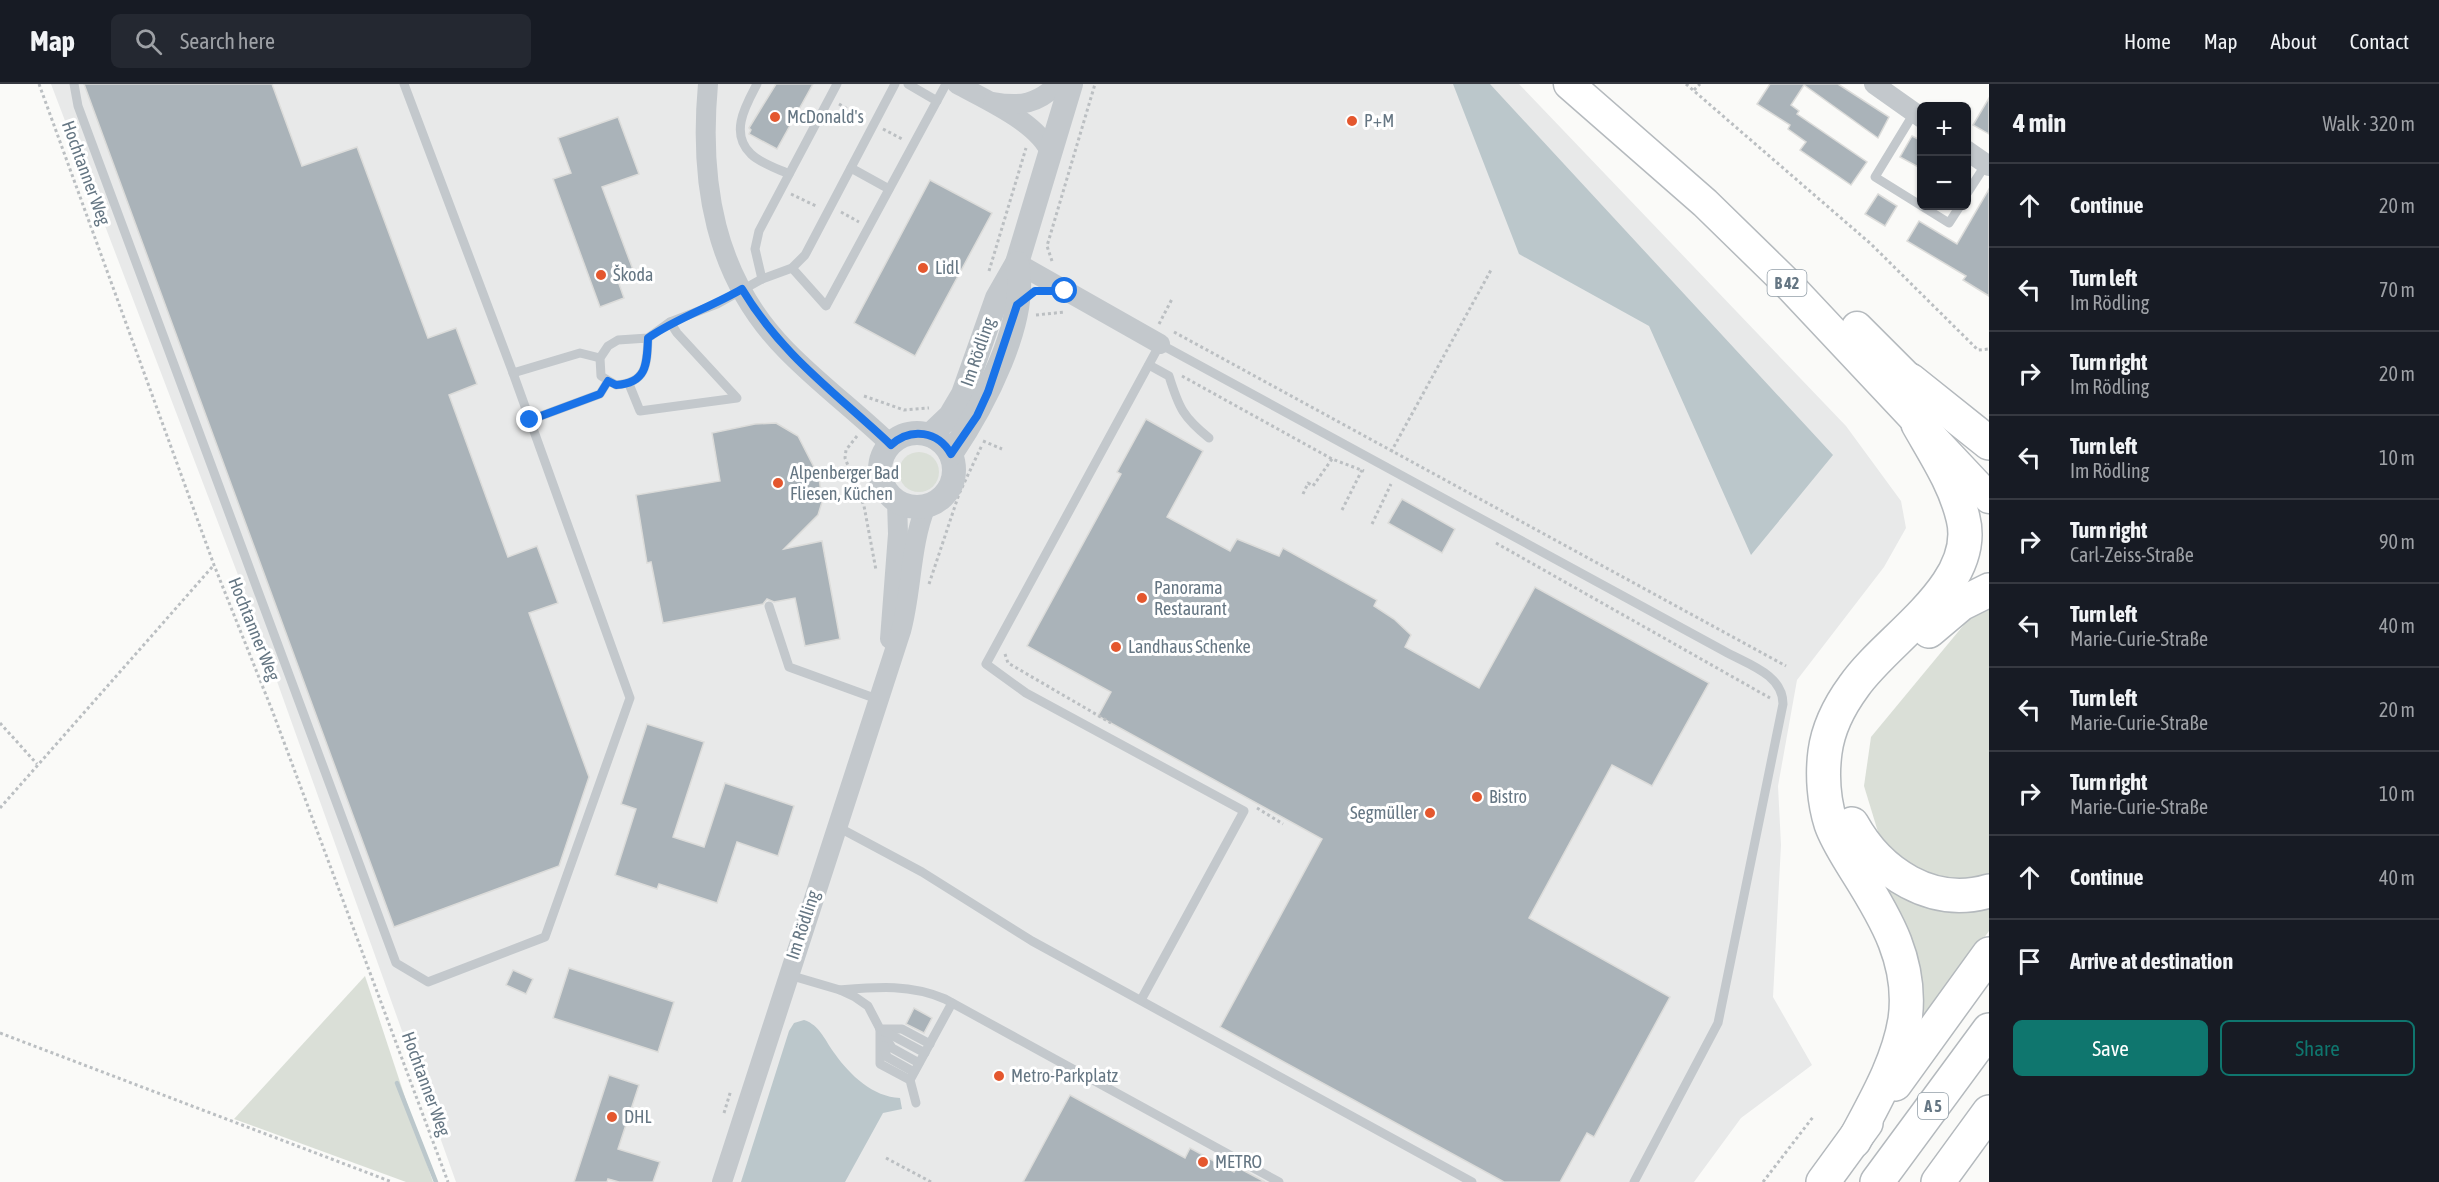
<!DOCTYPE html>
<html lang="en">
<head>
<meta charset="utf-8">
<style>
  body { margin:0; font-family:"Asap Condensed",sans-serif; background:#242831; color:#f1f3f6 }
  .controls { position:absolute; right:18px; top:18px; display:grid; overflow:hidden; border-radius:9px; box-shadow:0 2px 4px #0004 }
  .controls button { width:54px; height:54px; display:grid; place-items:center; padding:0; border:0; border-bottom:2px solid #363941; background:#171b24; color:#f1f3f6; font:30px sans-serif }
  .stop { position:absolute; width:18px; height:18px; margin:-14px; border:4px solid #1a73e8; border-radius:50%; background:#fff }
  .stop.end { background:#1a73e8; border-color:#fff; box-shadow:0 2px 6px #0008 }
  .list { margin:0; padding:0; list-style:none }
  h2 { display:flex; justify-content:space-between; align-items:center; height:78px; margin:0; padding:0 24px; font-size:26px }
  h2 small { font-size:20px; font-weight:400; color:#9ea1a6 }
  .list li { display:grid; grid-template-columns:39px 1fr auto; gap:18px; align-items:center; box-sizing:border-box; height:84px; padding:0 24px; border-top:2px solid #363941 }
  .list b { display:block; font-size:22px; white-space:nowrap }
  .list p { margin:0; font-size:20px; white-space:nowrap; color:#9ea1a6 }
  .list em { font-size:20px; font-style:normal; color:#9ea1a6 }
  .actions { display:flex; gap:12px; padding:18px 24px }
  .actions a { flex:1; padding:14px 0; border:2px solid #0f766e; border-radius:9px; text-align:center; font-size:21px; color:#0f766e }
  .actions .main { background:#0f766e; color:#fff }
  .icon { flex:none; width:33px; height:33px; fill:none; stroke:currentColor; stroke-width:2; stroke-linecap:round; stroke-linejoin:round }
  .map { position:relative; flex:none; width:1989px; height:1098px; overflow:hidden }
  header { display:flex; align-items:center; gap:36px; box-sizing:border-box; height:84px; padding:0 30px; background:#171b24; border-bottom:2px solid #363941 }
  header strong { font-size:28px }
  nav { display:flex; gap:33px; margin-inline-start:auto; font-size:21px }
  .search { width:420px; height:54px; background:#242831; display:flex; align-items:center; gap:15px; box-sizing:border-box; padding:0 21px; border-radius:9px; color:#9ea1a6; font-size:22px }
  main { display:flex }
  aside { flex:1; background:#171b24 }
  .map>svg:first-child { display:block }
  .built { fill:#e8e9e9 }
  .green { fill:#dadfd7 }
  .water { fill:#bbc7cb }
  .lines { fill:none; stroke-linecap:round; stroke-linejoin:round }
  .stream { stroke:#bbc7cb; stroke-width:4.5 }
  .building { fill:#aab3b9; stroke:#dcdcda; stroke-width:1.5 }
  .primary-casing { stroke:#b5babe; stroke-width:33 }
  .motorway-casing { stroke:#b4b9bd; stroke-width:36 }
  .path { stroke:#bbbfc2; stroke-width:3; stroke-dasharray:3 3; stroke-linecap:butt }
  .service { stroke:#c3c8cc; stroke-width:9 }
  .minor { stroke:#c3c8cc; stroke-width:20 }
  .tertiary { stroke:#c3c8cc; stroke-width:24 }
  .primary { stroke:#fff; stroke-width:30 }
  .motorway { stroke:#fff; stroke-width:33 }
  .route { stroke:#1a73e8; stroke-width:8 }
  .poi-dot { fill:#e4572e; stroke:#fff; stroke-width:2 }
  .labels { text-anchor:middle; stroke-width:6; stroke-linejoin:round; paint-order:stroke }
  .shield { fill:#fff; stroke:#939fa8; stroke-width:1.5 }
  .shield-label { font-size:16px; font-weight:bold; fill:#657683 }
  .poi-label { font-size:18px; fill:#657683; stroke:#fff; text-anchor:start }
  .street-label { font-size:18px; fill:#657683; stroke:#fff }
</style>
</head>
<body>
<header>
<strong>Map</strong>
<div class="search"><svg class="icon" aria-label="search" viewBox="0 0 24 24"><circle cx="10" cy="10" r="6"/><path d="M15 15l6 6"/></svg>Search here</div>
<nav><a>Home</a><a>Map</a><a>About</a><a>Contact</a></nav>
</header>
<main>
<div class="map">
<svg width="1989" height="1098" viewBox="0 0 1989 1098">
  <rect width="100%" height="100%" fill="#fafaf8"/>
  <path class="built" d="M51,0H1519L1846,342L1901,417L1906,444L1884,483L1797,596L1778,702L1781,761L1773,913L1812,981L1741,1034L1694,1098H456L254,533Z"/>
  <g class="green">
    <circle cx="919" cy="388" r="20"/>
    <path d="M1989,524V797L1954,801L1919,789L1882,761L1864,702L1871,653L1967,537Z"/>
    <path d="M1877,792L1989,818V847L1915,948Z"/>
    <path d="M365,892L433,1098H406L234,1035Z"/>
  </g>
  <g class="water">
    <path d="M1453,0H1490L1833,371L1751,471L1649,242L1519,170Z"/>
    <path d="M804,936C820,941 825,957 835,970C850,991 873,1013 900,1014L902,1025L883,1029L845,1098H741L789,947L794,939Z"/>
  </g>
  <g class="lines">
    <path class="stream" d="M397,999L436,1098"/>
  </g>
  <g class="building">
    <path d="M84,0H272L302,82L357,63L428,254L456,244L477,300L449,311L508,473L537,462L558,519L529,529L589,693L559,782L394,843Z"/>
    <path d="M776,0H813L777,65L749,50L751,46L749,44Z"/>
    <path d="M1770,0H1838L1889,33L1878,54L1804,1L1791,21L1799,27L1797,30L1867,78L1851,101L1800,66L1806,58L1788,45L1790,41L1757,20Z"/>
    <path d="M1989,14V50L1973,41Z"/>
    <path d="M618,33L639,90L602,103L635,191L618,197L624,214L600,223L553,95L571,89L558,54Z"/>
    <path d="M1912,52L1922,57V85L1900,73Z"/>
    <path d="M930,96L992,129L915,272L854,239Z"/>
    <path d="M1989,105V212L1963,196L1966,192L1907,157L1919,137L1957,160Z"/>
    <path d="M1878,110L1897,122L1885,142L1865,130Z"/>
    <path d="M1146,335L1203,367L1167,433L1230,467L1237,455L1279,472L1283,464L1377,516L1374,522L1394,535L1411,551L1405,563L1479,604L1535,503L1709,599L1652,702L1612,681L1529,834L1670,913L1594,1053L1587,1049L1560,1098H1504L1220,943L1322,755L1098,632L1111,608L1027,562L1121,390L1117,388Z"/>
    <path d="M776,339L798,352L819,393L822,418L818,431L784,465L822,457L840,555L805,562L795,514L774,518L767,515L763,520L663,539L651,478L647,479L636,411L720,397L712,349L755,340Z"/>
    <path d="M1402,415L1455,445L1442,469L1388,439Z"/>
    <path d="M647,640L704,658L673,753L704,763L725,699L794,722L778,772L737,758L717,819L659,800L657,805L615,791L636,725L621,720Z"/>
    <path d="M569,884L674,918L658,968L553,934Z"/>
    <path d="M513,886L533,895L526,910L506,901Z"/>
    <path d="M914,924L932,934L924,949L906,940Z"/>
    <path d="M609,991L639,1001L618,1065L660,1078L653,1098H619L608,1095L607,1098H574Z"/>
    <path d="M1070,1011L1185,1074L1190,1064L1234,1088L1237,1083L1265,1098H1023Z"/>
  </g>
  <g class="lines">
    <g class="primary-casing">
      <g id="primary">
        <path d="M1569,0L1705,119L1787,199L1989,414"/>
        <path d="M1857,243L1927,313"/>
      </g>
    </g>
    <g class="motorway-casing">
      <g id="motorway">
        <path d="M1910,296L1989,359"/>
        <path d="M1929,547L1961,520L1989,506"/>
        <path d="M1852,740C1879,789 1932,824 1989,807"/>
        <path d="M1895,1000L1989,870"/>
        <path d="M1854,1057C1874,1019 1898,979 1905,936C1913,879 1886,834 1857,788C1848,773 1837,757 1831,740C1824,718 1822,691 1825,668C1828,645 1840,621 1854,602C1887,554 1980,501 1963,434C1955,400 1935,370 1918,340"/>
        <path d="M1823,1098L1866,1039"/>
        <path d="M1877,1098L1989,946"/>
        <path d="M1938,1098L1989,1028"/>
      </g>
    </g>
    <g class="path">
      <path d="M39,0L214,481L272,626L448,1098"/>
      <path d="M1686,0L1871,160L1978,266L1989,265"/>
      <path d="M1694,6L1700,0"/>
      <path d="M839,20L864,35"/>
      <path d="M883,45L904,56"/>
      <path d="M791,110L818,123"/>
      <path d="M841,128L859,138"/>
      <path d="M1052,177L1047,162L1095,0"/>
      <path d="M989,187L1026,64"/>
      <path d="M1036,231L1065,228"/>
      <path d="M1159,240L1172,215"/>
      <path d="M1174,248L1786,582"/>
      <path d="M1182,292L1332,375L1364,387"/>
      <path d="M864,312L904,326L929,324"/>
      <path d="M857,352L846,366L845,374L864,422L876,486"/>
      <path d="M983,357L1002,365"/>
      <path d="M1391,368L1491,186"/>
      <path d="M1303,410L1308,399L1313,402L1332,375"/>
      <path d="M1342,426L1362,386"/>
      <path d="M1372,440L1391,400"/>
      <path d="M1496,459L1770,614"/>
      <path d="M929,500L959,410L982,361"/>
      <path d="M1005,570L1008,579L1111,639"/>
      <path d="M0,639L37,680"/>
      <path d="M0,724L214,481"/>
      <path d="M1257,724L1283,740"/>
      <path d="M0,949L392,1098"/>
      <path d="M724,1029L731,1006"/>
      <path d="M886,1074L931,1098"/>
      <path d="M1763,1098L1813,1033"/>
    </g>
    <g class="service">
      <path d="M74,0L78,22L396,879L428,898L545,853L630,614L513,289"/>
      <path d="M404,0L513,289L580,269L600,274"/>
      <path d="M757,0C746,21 729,49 751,70C760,79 778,85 789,90"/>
      <path d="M837,0L759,147L755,165L762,195L792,184L805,171L895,0"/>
      <path d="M908,0L937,17"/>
      <path d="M1914,29L1875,93L1949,139L1960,122"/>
      <path d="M851,84L889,105"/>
      <path d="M1966,111L1986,80"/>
      <path d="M792,184L826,222L946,0"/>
      <path d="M648,254C647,280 647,299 616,301L601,292L600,274L608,262L618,256L648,254L670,238L717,220L762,195"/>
      <path d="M1149,281L1169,292C1179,324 1183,333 1209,354"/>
      <path d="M629,300L640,327L737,314L677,249L670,238"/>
      <path d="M530,336L600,310L608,297"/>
      <path d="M769,522L789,583L877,615"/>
      <path d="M836,742L922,788L1032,857L1472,1098"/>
      <path d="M789,891L840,906L855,913L868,922L880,945H902L930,960"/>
      <path d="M840,906C877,903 910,900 945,915L1279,1098"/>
      <path d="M1141,916L1244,727L1026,609L986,580L1160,260L1724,567C1747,580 1783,590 1783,620L1718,939L1634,1098"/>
      <path d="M880,945V980L910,996L916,1019"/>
      <path d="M880,945L892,964L919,979"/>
      <path d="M882,946L925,969"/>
      <path d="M884,962L887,973L914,988"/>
      <path d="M910,996L952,919"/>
    </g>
    <g class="minor">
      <path d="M708,0C699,98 714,193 786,266C819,300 857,328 891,361"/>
      <path d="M957,0C986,16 1039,39 1051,70"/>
      <path d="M1874,0L1922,34"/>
      <path d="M993,18C1021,23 1037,20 1058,0"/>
      <path d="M1966,66L1989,82"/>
      <path d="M1017,179L1160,260"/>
      <path d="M890,555L898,450L897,417"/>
      <path d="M722,1098L901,547C912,507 910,461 926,422"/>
    </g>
    <g class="tertiary">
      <circle cx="917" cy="386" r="37"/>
      <path d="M930,351L950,332L963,310L997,214L1017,179L1071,0"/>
      <path d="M951,370C982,324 1030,236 1017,179"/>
    </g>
    <use href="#primary" class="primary"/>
    <use href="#motorway" class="motorway"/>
  </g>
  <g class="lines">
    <path class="route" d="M530,336L600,310L608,297L616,301C647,299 647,280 648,254C677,234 711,223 742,205C783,273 835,308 891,361C911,343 938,347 951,370L977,332L988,308L1017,221L1035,207H1065"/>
  </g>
  <g class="poi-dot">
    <circle cx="775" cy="33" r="6"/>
    <circle cx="1352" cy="37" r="6"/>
    <circle cx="923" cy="184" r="6"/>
    <circle cx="601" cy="191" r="6"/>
    <circle cx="778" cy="399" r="6"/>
    <circle cx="1142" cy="514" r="6"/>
    <circle cx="1116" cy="563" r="6"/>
    <circle cx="1477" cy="713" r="6"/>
    <circle cx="1430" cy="729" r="6"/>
    <circle cx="999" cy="992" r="6"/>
    <circle cx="612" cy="1033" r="6"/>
    <circle cx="1203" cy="1078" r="6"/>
  </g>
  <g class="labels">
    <g class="shield">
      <rect x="1767.5" y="186" width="39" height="26" rx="4.5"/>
      <rect x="1918" y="1009" width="30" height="26" rx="4.5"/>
    </g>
    <g class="shield-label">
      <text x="1787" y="205">B 42</text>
      <text x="1933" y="1028">A 5</text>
    </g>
    <g class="poi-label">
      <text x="787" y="39">McDonald's</text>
      <text x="1364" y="43">P+M</text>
      <text x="935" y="190">Lidl</text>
      <text x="613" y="197">Škoda</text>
      <text x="790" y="395">Alpenberger Bad<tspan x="790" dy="21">Fliesen, Küchen</tspan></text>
      <text x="1154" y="510">Panorama<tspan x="1154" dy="21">Restaurant</tspan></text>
      <text x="1128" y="569">Landhaus Schenke</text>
      <text x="1489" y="719">Bistro</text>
      <text x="1418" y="735" text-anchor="end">Segmüller</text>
      <text x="1011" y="998">Metro-Parkplatz</text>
      <text x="624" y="1039">DHL</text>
      <text x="1215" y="1084">METRO</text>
    </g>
    <g class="street-label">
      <text transform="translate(86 89) rotate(70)" y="6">Hochtanner Weg</text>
      <text transform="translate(978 268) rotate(-71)" y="6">Im Rödling</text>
      <text transform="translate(254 545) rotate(68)" y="6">Hochtanner Weg</text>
      <text transform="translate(803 841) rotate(-72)" y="6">Im Rödling</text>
      <text transform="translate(426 1000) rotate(70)" y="6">Hochtanner Weg</text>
    </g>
  </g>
</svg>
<div class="controls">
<button>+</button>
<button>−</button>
</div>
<div class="stop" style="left:1065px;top:207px"></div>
<div class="stop end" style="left:530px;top:336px"></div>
</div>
<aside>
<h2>4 min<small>Walk · 320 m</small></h2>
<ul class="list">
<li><svg class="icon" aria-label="ahead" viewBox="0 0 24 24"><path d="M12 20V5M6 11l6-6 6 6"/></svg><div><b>Continue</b></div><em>20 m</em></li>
<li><svg class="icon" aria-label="left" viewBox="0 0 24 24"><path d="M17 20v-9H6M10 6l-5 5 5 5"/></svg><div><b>Turn left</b><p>Im Rödling</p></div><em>70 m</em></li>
<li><svg class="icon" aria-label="right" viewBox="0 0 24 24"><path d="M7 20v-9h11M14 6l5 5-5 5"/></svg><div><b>Turn right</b><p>Im Rödling</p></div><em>20 m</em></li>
<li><svg class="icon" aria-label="left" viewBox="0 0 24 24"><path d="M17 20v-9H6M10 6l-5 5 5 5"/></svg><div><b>Turn left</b><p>Im Rödling</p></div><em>10 m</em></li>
<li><svg class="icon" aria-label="right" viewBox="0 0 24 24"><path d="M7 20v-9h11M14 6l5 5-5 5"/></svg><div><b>Turn right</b><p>Carl-Zeiss-Straße</p></div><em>90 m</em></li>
<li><svg class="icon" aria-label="left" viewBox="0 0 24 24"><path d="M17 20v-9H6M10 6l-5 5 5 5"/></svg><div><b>Turn left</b><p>Marie-Curie-Straße</p></div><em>40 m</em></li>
<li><svg class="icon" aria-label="left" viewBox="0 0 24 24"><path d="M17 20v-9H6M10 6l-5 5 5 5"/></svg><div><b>Turn left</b><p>Marie-Curie-Straße</p></div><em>20 m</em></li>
<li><svg class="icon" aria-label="right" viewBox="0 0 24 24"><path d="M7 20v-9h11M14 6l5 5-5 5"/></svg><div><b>Turn right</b><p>Marie-Curie-Straße</p></div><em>10 m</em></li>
<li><svg class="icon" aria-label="ahead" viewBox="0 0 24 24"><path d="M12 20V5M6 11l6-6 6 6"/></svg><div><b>Continue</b></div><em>40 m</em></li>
<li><svg class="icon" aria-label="arrive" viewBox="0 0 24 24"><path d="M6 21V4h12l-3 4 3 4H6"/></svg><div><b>Arrive at destination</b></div></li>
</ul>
<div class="actions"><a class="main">Save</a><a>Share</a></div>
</aside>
</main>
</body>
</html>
